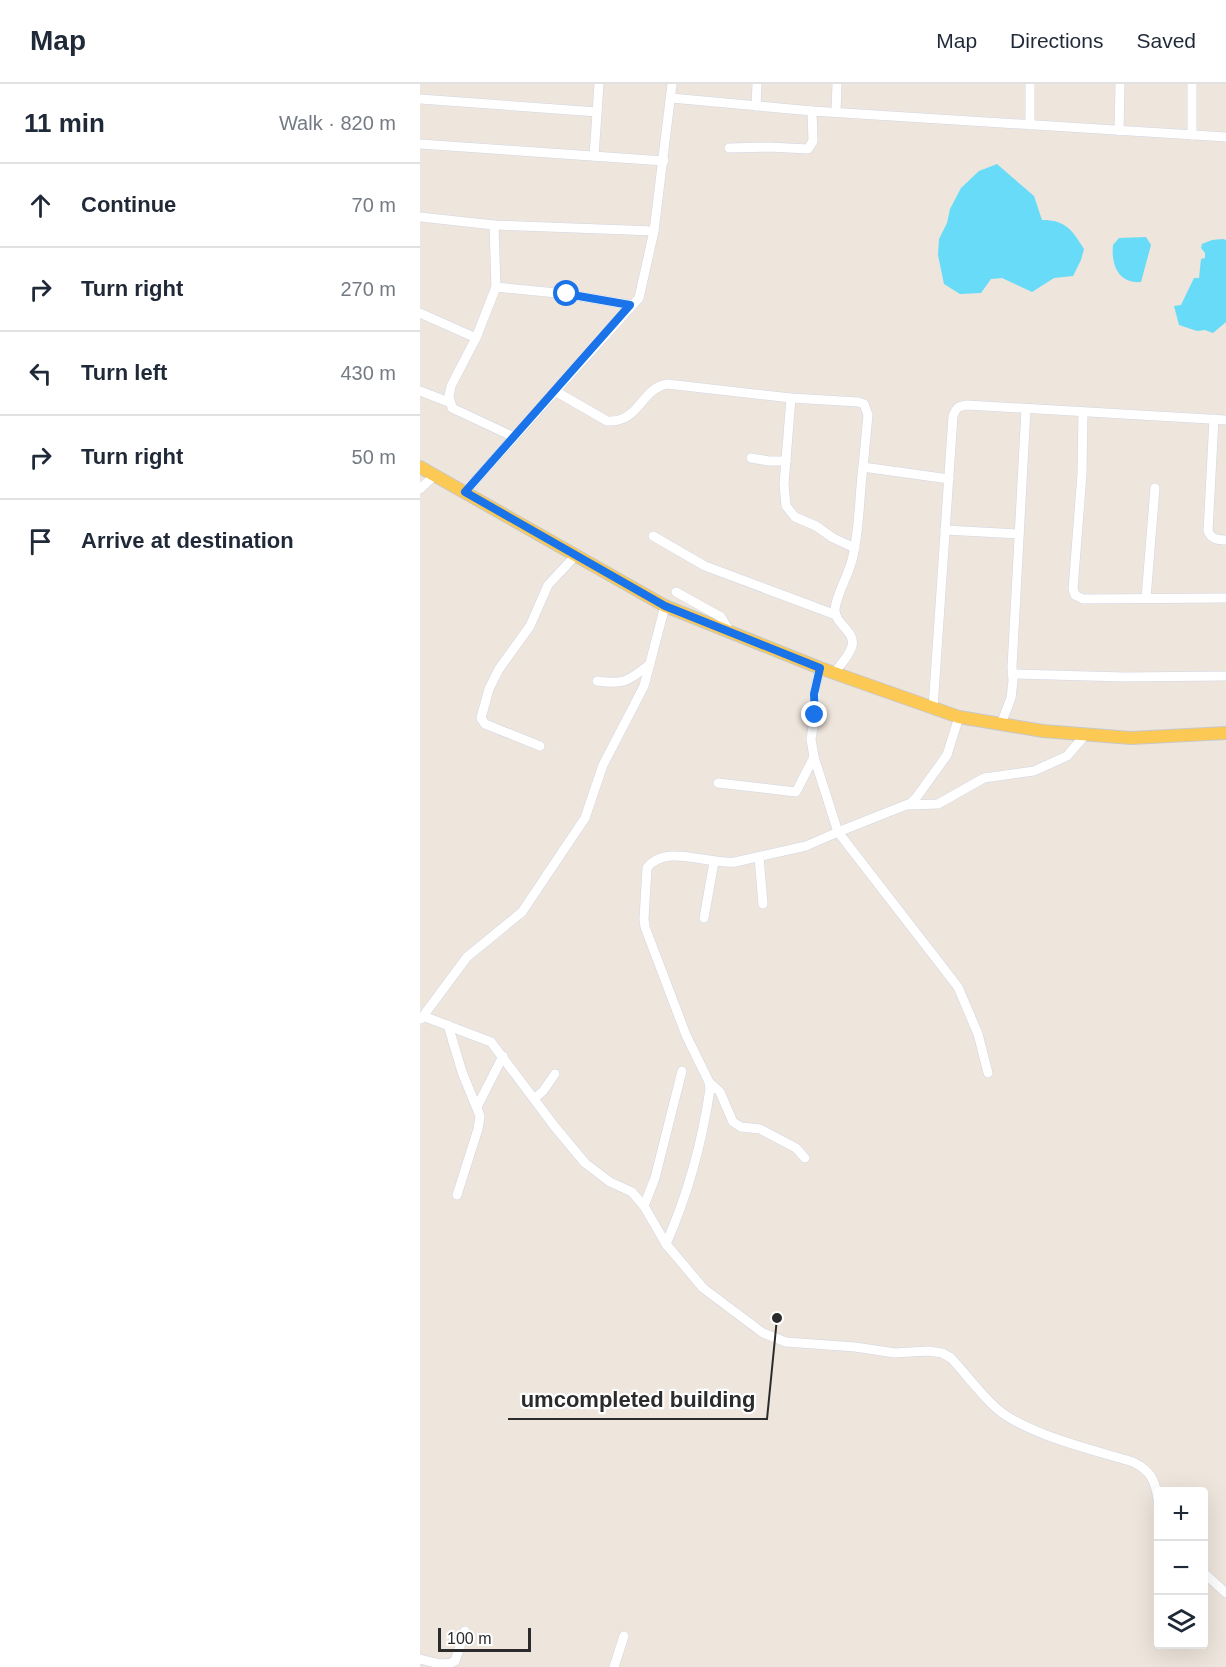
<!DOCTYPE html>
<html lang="en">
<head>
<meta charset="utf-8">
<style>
  body { margin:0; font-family:Helvetica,sans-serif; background:#f2f2f3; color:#1f2937 }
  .controls { position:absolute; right:18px; bottom:18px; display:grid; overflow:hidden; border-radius:6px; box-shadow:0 6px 24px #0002 }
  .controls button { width:54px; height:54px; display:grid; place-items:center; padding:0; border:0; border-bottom:2px solid #e0e1e3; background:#fff; color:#1f2937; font:30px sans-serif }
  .scale { position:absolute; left:18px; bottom:15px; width:93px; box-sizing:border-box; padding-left:6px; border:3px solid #2b2b2b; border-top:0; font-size:16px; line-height:21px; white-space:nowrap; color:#2b2b2b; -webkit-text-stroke:4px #fff; paint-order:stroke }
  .stop { position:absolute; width:18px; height:18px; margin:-14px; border:4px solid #1a73e8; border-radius:50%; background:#fff }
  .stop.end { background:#1a73e8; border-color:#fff; box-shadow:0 2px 6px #0008 }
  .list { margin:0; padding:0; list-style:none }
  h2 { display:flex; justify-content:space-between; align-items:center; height:78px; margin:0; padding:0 24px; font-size:26px }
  h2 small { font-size:20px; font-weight:400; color:#747a83 }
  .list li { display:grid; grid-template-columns:39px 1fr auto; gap:18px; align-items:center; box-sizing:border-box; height:84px; padding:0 24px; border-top:2px solid #e0e1e3 }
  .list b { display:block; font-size:22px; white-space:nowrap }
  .list em { font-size:20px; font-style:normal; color:#747a83 }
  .icon { flex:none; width:33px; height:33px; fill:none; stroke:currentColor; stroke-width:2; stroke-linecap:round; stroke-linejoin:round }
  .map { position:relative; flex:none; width:806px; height:1583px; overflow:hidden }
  header { display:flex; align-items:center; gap:36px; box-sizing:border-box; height:84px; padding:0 30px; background:#fff; border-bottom:2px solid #e0e1e3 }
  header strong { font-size:28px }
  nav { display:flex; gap:33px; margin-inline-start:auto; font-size:21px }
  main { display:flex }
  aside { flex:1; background:#fff }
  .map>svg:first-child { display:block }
  .water { fill:#67dbf8 }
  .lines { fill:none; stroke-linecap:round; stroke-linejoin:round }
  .minor-casing { stroke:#d1d6e5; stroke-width:10 }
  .major-casing { stroke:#c8c8c8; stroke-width:14 }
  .minor { stroke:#fff; stroke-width:9 }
  .major { stroke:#fcc954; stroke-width:12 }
  .route { stroke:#1a73e8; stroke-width:8 }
  .leader { fill:none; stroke:#2b2b2b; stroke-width:2 }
  .callout-dot { fill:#2b2b2b; stroke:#fff; stroke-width:2 }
  .callout-label { font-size:22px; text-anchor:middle; font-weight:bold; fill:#2b2b2b; stroke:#fff; stroke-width:4.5; stroke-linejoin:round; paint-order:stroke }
</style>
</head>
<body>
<header>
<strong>Map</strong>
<nav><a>Map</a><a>Directions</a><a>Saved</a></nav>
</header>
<main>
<aside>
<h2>11 min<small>Walk · 820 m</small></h2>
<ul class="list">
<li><svg class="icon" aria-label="ahead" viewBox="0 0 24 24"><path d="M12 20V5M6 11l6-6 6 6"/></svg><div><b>Continue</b></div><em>70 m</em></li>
<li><svg class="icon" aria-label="right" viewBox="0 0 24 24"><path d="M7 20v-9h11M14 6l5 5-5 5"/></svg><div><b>Turn right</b></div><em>270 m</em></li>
<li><svg class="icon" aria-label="left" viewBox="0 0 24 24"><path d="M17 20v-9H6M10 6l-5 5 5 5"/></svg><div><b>Turn left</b></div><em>430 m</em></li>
<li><svg class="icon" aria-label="right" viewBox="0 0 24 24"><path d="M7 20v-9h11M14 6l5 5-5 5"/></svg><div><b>Turn right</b></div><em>50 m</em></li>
<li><svg class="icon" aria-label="arrive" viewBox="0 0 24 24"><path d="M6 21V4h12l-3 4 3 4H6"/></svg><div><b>Arrive at destination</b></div></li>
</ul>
</aside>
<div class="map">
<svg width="806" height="1583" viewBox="0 0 806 1583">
  <rect width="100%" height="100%" fill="#eee5dc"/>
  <g class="water">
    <path d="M577,80L614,112L622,136C646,136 652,146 664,165L661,176L653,192L634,194L612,208L582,194L571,195L561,209L540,210L524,200L518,171L519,155L527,139L530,125L541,104L559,87Z"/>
    <path d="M726,153L731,161L721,198C698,200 691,180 693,161L699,154Z"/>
    <path d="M803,155L806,156V238L793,249L785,246L777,247L759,241L754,222L761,221L774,194H779L781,175L785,174V169L781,164L782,160L792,156Z"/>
  </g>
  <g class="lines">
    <g class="minor-casing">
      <g id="minor">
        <path d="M251,14L392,27L806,53"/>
        <path d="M0,15L177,28"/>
        <path d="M336,22L337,0"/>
        <path d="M416,28L417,0"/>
        <path d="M610,41V0"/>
        <path d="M699,47L700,0"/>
        <path d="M772,51V0"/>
        <path d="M0,60L244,77"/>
        <path d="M309,64L349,63L388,65L393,57L392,27"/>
        <path d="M174,72L179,0"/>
        <path d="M0,133L74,141L234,147"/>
        <path d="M74,141L76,203L56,254L31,302L29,312L32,324L94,353"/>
        <path d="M76,203L147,210L210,221"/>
        <path d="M0,229L56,254"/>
        <path d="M0,307L31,319"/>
        <path d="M135,307L187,337C220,339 220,305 247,300L371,314L438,318L444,320L448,331L443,383L529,395"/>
        <path d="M371,314L364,400L366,422L375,433L396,442L413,454L435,464"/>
        <path d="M663,328L662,390L653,505L655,511L663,515L806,514"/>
        <path d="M794,335L788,447C791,455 798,456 806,456"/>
        <path d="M331,374L349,377H366"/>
        <path d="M0,405L15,391"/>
        <path d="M45,408L219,214L234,147L252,0"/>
        <path d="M525,446L599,450"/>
        <path d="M233,452L285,482L416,531"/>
        <path d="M256,508L301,533L310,548"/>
        <path d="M726,514L735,404"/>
        <path d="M414,589C420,581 430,571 432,562C436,547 414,540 415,525C417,508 430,489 433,472C440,442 439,413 443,383"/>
        <path d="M592,590L704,593L806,592"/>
        <path d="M177,597C205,601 208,597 230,580"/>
        <path d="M513,624L533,332C536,324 538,322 547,321L806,336"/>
        <path d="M539,633L527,671L496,714L491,719L418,748L538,903L558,950L568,989"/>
        <path d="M581,640L591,614L593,597L592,583L606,325"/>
        <path d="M120,662L65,640L61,634L69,605L79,585L110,542L128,501L156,471"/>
        <path d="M298,699L376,708L394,673"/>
        <path d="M488,721L518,720L564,694L614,687L647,672L666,650"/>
        <path d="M339,773L343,820"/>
        <path d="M284,834L294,778"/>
        <path d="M3,932L71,958L135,1043L165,1079L190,1098L212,1108L224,1122L246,1160L283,1204L343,1249L366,1258L435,1263L475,1269L508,1267L522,1269L531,1274C546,1290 559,1308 575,1323C604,1350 674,1366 713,1378C731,1387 735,1396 738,1415"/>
        <path d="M1,935L47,873L102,828L165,734L183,681L224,602L245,522"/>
        <path d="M28,941L42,988L60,1032L58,1045L37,1111"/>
        <path d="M289,998L300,1008L313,1038L321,1043L340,1045L376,1064L385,1074"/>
        <path d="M114,1015L123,1007L135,990"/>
        <path d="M57,1023L83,972"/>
        <path d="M224,1122L235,1094L262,987"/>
        <path d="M246,1160C268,1110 282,1059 290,1005L289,998L266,951L225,843L224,835L227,784C245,759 289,781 315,778L386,762L418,748L394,673L391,655L395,631V605L400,584"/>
        <path d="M784,1489L806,1509"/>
        <path d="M0,1575C11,1578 25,1583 35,1577L45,1547"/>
        <path d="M194,1583L204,1552"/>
      </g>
    </g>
    <g class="major-casing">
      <path id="major" d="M0,383L245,522L400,584L539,633L623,647L711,654L806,649"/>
    </g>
    <use href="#minor" class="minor"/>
    <use href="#major" class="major"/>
  </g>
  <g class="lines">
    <path class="route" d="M147,210L210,221L45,408L245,522L400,584L394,610L395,631"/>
  </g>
  <path class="leader" d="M357 1234L347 1335H88"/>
  <circle class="callout-dot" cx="357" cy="1234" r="6"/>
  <g class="callout-label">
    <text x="218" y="1323">umcompleted building</text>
  </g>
</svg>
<div class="controls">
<button>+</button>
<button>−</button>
<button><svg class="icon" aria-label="layers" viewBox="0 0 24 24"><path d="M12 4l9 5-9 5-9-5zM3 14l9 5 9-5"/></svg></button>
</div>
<div class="scale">100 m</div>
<div class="stop" style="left:147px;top:210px"></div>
<div class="stop end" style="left:395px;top:631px"></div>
</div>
</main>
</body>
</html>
